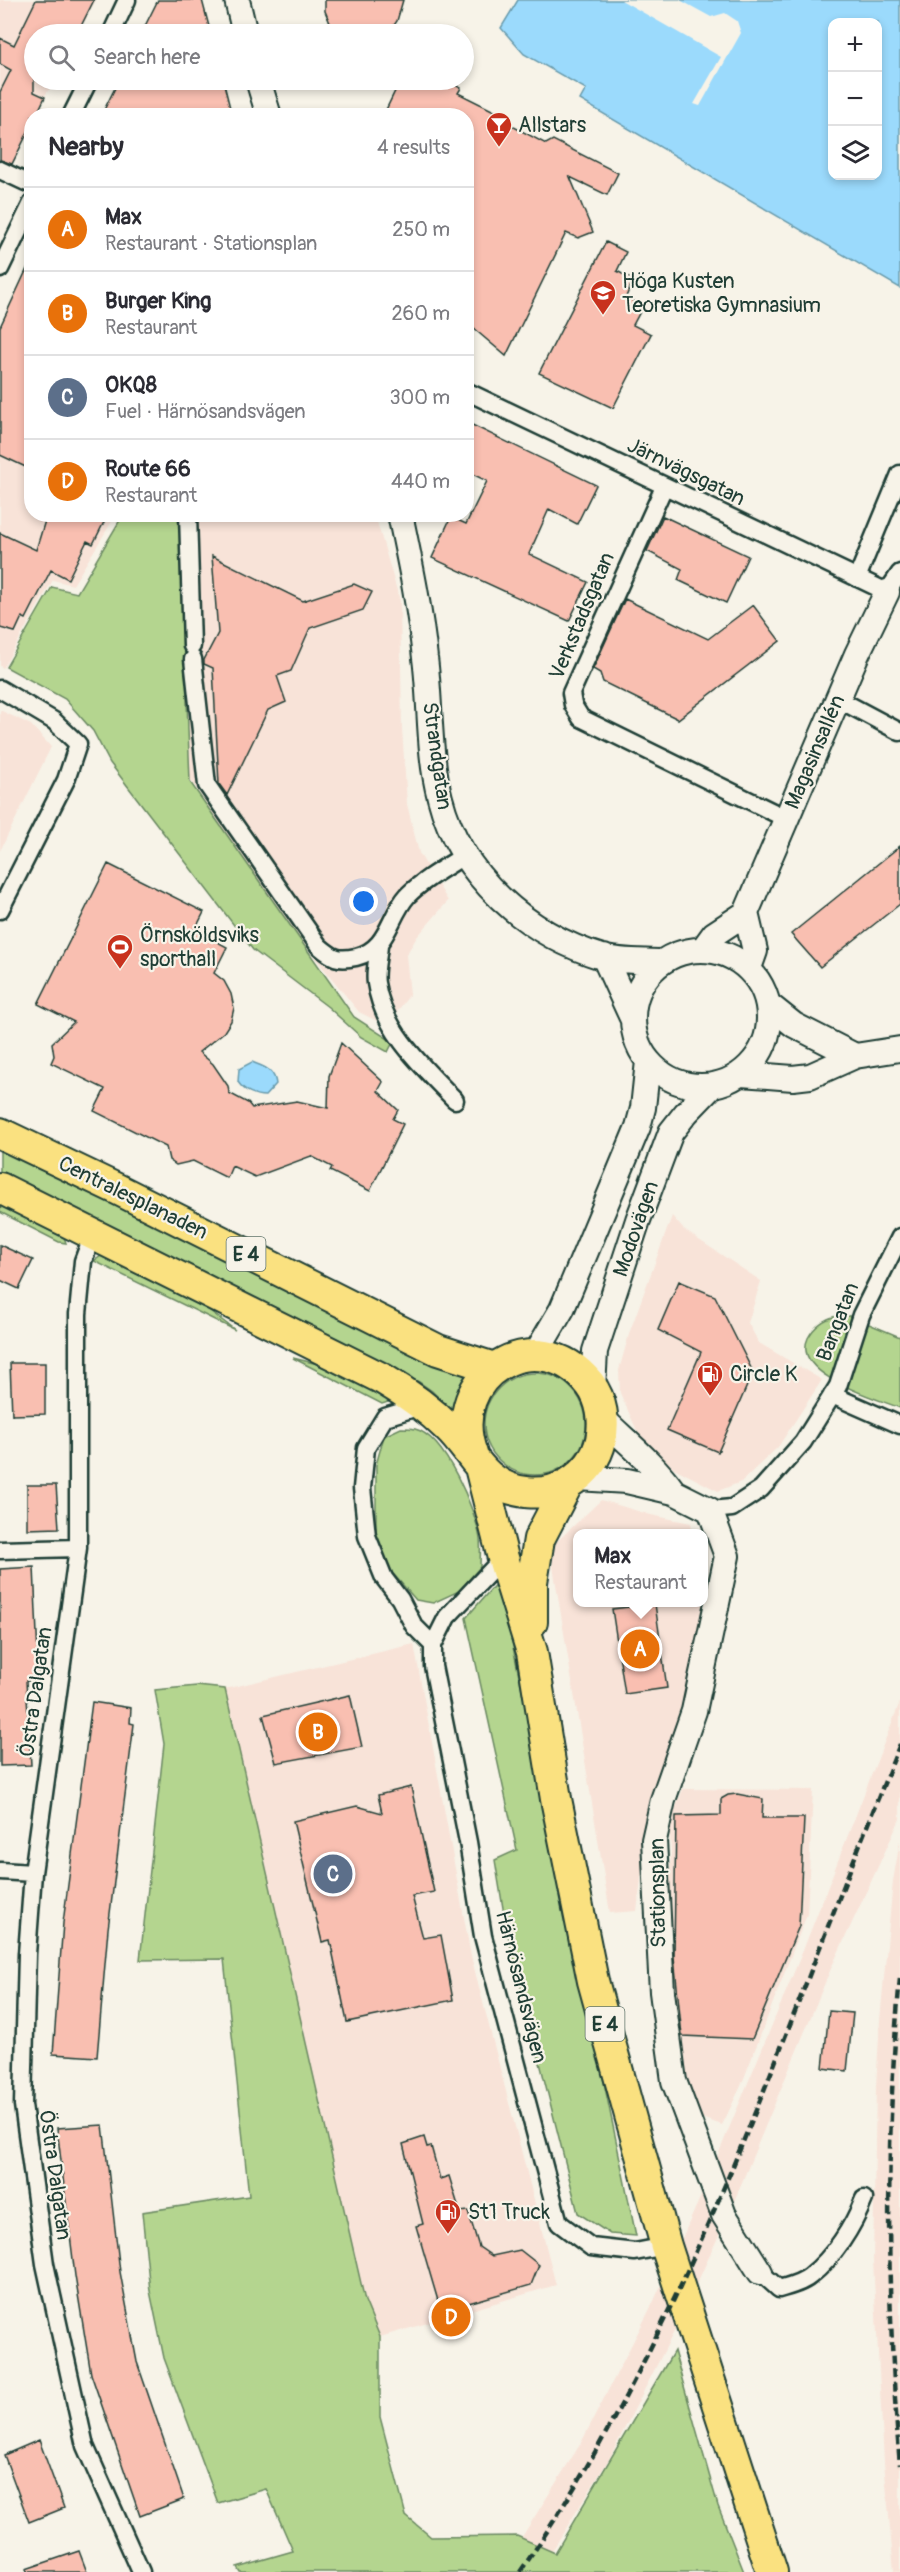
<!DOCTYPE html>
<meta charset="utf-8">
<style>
body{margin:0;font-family:Pangolin,sans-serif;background:#f7f7f7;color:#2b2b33}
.controls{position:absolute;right:18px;top:18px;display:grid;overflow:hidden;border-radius:12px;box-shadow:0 3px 9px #0003}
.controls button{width:54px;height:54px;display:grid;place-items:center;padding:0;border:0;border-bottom:2px solid #e1e1e2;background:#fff;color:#2b2b33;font:30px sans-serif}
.you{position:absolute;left:364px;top:902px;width:21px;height:21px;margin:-15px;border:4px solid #fff;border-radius:50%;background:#1a73e8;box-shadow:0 0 0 9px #1a73e833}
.badge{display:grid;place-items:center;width:39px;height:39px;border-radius:50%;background:#1a73e8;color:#fff;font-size:20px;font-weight:700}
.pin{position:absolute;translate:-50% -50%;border:3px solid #fff;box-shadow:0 2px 6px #0006}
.popup{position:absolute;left:573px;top:1529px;width:135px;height:78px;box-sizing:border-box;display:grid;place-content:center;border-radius:12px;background:#fff;filter:drop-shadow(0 2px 4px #0005);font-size:20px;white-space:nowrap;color:#7c7c81}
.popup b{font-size:22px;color:#2b2b33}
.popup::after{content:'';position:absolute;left:50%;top:100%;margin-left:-12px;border:12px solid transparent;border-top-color:#fff}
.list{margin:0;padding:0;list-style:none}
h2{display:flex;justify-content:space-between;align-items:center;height:78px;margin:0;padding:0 24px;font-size:26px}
h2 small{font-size:20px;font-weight:400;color:#7c7c81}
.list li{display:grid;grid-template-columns:39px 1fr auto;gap:18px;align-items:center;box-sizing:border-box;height:84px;padding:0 24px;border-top:2px solid #e1e1e2}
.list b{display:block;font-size:22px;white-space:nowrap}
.list p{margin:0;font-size:20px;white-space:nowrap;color:#7c7c81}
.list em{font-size:20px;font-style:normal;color:#7c7c81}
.icon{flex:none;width:33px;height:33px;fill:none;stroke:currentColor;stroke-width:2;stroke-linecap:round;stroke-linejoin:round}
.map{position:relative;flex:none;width:900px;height:2572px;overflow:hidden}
.search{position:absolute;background:#fff;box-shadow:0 3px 9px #0003;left:24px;top:24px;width:450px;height:66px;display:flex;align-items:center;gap:15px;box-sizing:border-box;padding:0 21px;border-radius:33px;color:#7c7c81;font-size:22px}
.panel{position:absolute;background:#fff;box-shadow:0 3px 9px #0003;left:24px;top:108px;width:450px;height:414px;border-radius:24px}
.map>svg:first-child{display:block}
.built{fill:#f8e3d8}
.green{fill:#b4d58f;stroke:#6a8962;stroke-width:1.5}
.water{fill:#9bdafc;stroke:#699bac;stroke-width:1.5;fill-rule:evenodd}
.pier{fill:#f7f3e8}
.building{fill:#f9bfb1;stroke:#1f3d34;stroke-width:1.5}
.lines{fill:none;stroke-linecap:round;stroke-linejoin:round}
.street-casing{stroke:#1f3d34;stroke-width:21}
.secondary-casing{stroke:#1f3d34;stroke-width:28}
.highway-casing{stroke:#1f3d34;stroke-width:34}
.street{stroke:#f7f3e8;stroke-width:16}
.secondary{stroke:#f7f3e8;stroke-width:24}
.highway{stroke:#fae180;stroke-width:30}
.rail{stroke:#1f3d34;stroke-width:4.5;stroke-dasharray:9 4.5;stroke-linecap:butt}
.labels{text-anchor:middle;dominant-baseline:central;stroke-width:4.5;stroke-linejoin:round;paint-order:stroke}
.shield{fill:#f7f3e8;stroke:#60746a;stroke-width:1.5}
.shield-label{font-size:20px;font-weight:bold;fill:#1f3d34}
.poi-label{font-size:21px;fill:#1f3d34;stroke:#f7f3e8;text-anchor:start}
.street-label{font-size:21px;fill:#1f3d34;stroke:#f7f3e8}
</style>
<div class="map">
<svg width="900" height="2572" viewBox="0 0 900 2572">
<rect width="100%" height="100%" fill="#f7f3e8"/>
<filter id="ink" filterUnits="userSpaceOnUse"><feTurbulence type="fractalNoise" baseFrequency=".0167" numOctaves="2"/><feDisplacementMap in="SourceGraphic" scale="12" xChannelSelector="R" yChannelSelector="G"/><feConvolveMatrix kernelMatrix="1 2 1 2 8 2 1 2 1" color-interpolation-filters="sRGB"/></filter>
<g filter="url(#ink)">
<path class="built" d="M 0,0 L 96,0 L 78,34 L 34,34 L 34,80 L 55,80 L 32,116 L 0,151 Z
M 0,374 L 31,387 L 32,514 L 116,515 L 73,585 L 53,580 L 3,668 L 0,666 Z
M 177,515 L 375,515 L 400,601 L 402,728 L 407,804 L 419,853 L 448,901 L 417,937 L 406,955 L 410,994 L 387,1026 L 359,1012 L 277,911 L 190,779 L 174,590 Z
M 0,710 L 31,725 L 51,747 L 0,851 Z
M 672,1216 L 684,1230 L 761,1281 L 748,1323 L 759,1343 L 822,1380 L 778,1447 L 741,1482 L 718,1491 L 674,1468 L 639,1435 L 620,1393 L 619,1370 L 630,1331 Z
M 601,1500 L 651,1515 L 691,1523 L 693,1533 L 577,1534 L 577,1602 L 703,1602 L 703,1577 L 709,1606 L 647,1831 L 637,1911 L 610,1913 L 550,1548 Z
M 414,1644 L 471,1956 L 556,2285 L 380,2337 L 365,2301 L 225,1689 Z
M 900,1702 L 900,1819 L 832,1966 L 730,2211 L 682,2316 L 609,2459 L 539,2572 L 500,2572 L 581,2443 L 653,2303 L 700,2198 L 802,1953 Z
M 683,1789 L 813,1790 L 807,1914 L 741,2086 L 722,2125 L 693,2115 L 673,2058 L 667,1944 L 671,1850 L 669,1825 Z
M 900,1841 L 900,2572 L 894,2572 L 884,2462 L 873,2261 L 876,2087 L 880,2020 L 893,1881 Z"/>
<path class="green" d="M 123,515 L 180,515 L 190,782 L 354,1017 L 393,1042 L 388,1052 L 361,1037 L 328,1007 L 253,950 L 110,763 L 93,731 L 65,699 L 6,667 L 52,587 L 77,593 Z
M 0,1148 L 473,1370 L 460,1388 L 453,1412 L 432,1391 L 419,1382 L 0,1176 Z
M 0,1204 L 63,1234 L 66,1243 L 59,1242 L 0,1212 Z
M 104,1254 L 194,1299 L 235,1330 L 94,1261 Z
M 837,1316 L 850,1316 L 900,1337 L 900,1408 C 876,1398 791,1375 808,1338 C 815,1325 824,1319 837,1316 Z
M 293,1358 L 338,1369 L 391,1401 L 382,1404 Z
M484 1424a51 51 0 1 1 102 0a51 51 0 1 1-102 0Z
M 401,1428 C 406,1428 411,1428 415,1429 C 445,1436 476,1511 480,1539 C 481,1548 480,1558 480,1567 L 459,1591 L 433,1603 L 416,1600 L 388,1568 L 376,1534 L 376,1465 L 384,1436 Z
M 499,1580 L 636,2236 L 610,2234 L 578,2213 L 507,1932 L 495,1860 L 517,1850 L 466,1618 Z
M 197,1686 L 225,1689 L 365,2301 L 380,2337 L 380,2417 L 406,2516 L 431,2537 L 517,2536 L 555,2553 L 674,2351 L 718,2506 L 744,2572 L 240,2572 L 237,2567 L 293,2551 L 266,2489 L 218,2503 L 164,2358 L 150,2291 L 142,2212 L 249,2196 L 224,1959 L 140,1960 L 164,1744 L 155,1690 Z"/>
<path class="water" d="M 518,0 L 900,0 L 900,288 L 580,100 L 586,89 L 524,54 L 501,28 ZM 832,22 L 878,22 L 878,176 L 832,176 Z
M 252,1062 C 264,1067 274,1069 276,1084 L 265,1096 C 255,1096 244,1091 238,1082 L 239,1069 Z"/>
<path class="pier" d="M 621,0 L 680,0 L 711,17 L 725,13 L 737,21 L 741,33 L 700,106 L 694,104 L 721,57 Z"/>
<path class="building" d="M 36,0 L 94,0 L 77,34 L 34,34 L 34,92 L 45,97 L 36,116 L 32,116 L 32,124 L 12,164 L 0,160 L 0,92 L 11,70 L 0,64 L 0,38 L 14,45 Z
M 158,0 L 202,0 L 211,34 L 141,34 Z
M 325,0 L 403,0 L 397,21 L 388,34 L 341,34 L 330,23 L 325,11 Z
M 119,80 L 223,80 L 232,116 L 101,116 Z
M 388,80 L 444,80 L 461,88 L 458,93 L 504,116 L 498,116 L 497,118 L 546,144 L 553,140 L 618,173 L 607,195 L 570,177 L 593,232 L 578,238 L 566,233 L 506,356 L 466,322 L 466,116 L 383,116 L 396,89 Z
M 606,242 L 626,252 L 617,271 L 633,280 L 626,297 L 643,306 L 633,325 L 651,334 L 613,408 L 539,373 Z
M 32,258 L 32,470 L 0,455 L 0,327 Z
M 466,422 L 596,485 L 577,524 L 549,509 L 529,554 L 588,582 L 569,621 L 432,558 L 451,517 L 466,524 L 487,481 L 466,471 Z
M 47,514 L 108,514 L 93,544 L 87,541 L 68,579 L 51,570 L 26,619 L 22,617 L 15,632 L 0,628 L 0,533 L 36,550 Z
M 663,516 L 748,556 L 726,603 L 678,580 L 682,569 L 647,551 Z
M 212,556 L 303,601 L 354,584 L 372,592 L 363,610 L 310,628 L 291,671 L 277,676 L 286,702 L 268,710 L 227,795 L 219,784 L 213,668 L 204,664 L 204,660 L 218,633 Z
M 625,599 L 708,639 L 753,605 L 780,641 L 678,719 L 603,682 L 600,673 L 593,669 Z
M 900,846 L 900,904 L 820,967 L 791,934 Z
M 108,864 L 204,912 L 195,930 L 227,947 L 214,973 L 224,981 L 231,994 L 234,1008 L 231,1021 L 224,1032 L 199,1052 L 213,1064 L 228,1086 L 229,1093 L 248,1103 L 252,1108 L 297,1101 L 328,1108 L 329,1076 L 341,1043 L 383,1082 L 378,1091 L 398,1110 L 393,1119 L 403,1124 L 370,1191 L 330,1171 L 332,1167 L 311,1156 L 255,1177 L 232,1166 L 227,1178 L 193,1161 L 176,1165 L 169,1160 L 166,1147 L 94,1111 L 105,1089 L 51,1063 L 54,1056 L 52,1043 L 74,1022 L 38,1004 Z
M 0,1245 L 33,1260 L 19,1289 L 0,1280 Z
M 679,1281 L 715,1296 L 753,1372 L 718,1452 L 667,1430 L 701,1352 L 658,1330 Z
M 10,1363 L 45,1363 L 45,1414 L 12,1415 Z
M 27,1485 L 56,1485 L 59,1528 L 27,1529 Z
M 34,1567 L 39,1680 L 26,1681 L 31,1765 L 0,1766 L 0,1569 Z
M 655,1604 L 667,1688 L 625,1694 L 612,1609 Z
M 350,1695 L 362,1747 L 276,1763 L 263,1715 Z
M 92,1702 L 131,1708 L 130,1723 L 134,1724 L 108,1929 L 97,2057 L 53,2054 L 63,1923 Z
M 411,1787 L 434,1892 L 412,1896 L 423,1938 L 441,1935 L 453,2000 L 347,2022 L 330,1940 L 322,1942 L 293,1821 L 357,1806 L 382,1813 L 378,1795 Z
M 737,1794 L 763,1799 L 762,1818 L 804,1818 L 799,1926 L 752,2039 L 682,2036 L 674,1957 L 676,1816 L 721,1815 L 721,1799 L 728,1795 Z
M 829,2011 L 853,2013 L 847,2071 L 823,2068 Z
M 103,2125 L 120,2272 L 137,2362 L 184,2499 L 140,2516 L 91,2374 L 75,2276 L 57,2128 Z
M 424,2137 L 427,2147 L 431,2146 L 440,2179 L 449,2176 L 460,2212 L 468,2211 L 479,2247 L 492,2256 L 520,2250 L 539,2265 L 531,2285 L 441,2311 L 416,2226 L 423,2224 L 403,2144 Z
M 39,2440 L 64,2508 L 29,2522 L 4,2455 Z
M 79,2551 L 87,2572 L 27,2572 L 26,2569 Z"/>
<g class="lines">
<g class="street-casing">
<path id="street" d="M 111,34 L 127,0
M 71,116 L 89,80
M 0,170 L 32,185
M 0,269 L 32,203
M 466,391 L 887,592 L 900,573
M 664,487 L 571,693 L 573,705 L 581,718 L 787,819
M 188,514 L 192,646
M 857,578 L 900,474
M 193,659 L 207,785 L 319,946 C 333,958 338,961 356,957 C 389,949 388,917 408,895 C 424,879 446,867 465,855
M 0,689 L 54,721 L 78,744 L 66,780 L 0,910
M 838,699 L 900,732
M 379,946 C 378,958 374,972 376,983 C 383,1031 423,1067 455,1100
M 93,1234 L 83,1261 L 78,1314 L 78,1548 L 33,1873 L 27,1954 L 23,2105 L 45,2264 L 85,2446 L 141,2572
M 832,1395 L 900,1425
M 424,1405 L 385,1417 L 366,1448 L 362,1488 L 367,1536 L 384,1578 L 400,1599 L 414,1626 L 433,1645
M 710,1510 L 732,1508 L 761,1489 L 803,1442 L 838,1386 L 861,1315 L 900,1237
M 0,1550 L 78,1548
M 503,1558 L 447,1617 L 433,1645 L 433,1666 L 468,1842 L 483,1936 L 559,2223 L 591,2247 L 635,2252 L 666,2246
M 0,1871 L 33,1873
M 760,2272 L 779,2289 C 789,2286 802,2283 810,2276 C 834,2257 853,2227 864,2199"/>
</g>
<g class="secondary-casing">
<path id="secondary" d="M 237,0 L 245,34
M 258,80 L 269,116
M 400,514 C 410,562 420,609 425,658 C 431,704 428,753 440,798 C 460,876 527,934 602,957 C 620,962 643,961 661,962
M 746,913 L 857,654 L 887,592
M 746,913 L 755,951 L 749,968
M 703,949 L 714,934 L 746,913
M633 1018a68 68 0 1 1 136 0a68 68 0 1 1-136 0Z
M 604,957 L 633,1020
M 769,1005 L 794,1025 L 855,1056
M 741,1074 L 793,1078 L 810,1076 L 855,1056 L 900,1049
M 535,1355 L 562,1309 L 638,1127 L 643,1108 L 648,1061
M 593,1389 L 595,1351 L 638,1220 L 671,1132 L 686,1113 L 713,1085
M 603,1419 C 628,1443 654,1464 674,1492
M 577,1478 L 627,1481 L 674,1492 L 710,1510 L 727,1556 L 694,1711 L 663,1800 L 654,1840 L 662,1992 L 674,2081 L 724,2215 L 760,2272"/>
</g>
<g class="highway-casing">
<path id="highway" d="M 0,1133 L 115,1188 L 438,1350 L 494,1368
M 0,1188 L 383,1379 C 407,1393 428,1408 448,1428 C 463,1442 475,1464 489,1476 C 511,1495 544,1498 569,1483 C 585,1473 597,1458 601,1440 C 605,1421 602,1400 590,1384 C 537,1318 443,1375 472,1454
M 480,1467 L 503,1558 L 532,1652 L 556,1799 L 593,1981 L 666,2246 L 772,2572
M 532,1622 L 532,1582 L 539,1539 L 567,1485"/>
</g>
<use href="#street" class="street"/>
<use href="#secondary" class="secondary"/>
<use href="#highway" class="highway"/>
<path class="rail" d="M 900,1978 C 885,2139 886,2303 900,2465
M 520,2572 C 692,2323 786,2022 900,1744"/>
</g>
</g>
<defs>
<g id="bar-pin" transform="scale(1.35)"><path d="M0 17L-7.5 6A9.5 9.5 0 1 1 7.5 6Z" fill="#c8321e" stroke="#f7f3e8"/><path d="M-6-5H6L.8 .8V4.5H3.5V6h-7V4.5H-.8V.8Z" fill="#fff"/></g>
<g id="school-pin" transform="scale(1.35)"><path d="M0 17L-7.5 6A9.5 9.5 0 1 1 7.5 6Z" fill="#c8321e" stroke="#f7f3e8"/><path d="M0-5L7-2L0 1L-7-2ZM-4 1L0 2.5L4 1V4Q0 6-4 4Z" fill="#fff"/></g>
<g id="stadium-pin" transform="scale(1.35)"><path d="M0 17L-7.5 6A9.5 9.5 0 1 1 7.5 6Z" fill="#c8321e" stroke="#f7f3e8"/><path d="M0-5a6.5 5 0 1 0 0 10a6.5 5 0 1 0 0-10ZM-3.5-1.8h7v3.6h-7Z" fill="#fff"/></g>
<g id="fuel-pin" transform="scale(1.35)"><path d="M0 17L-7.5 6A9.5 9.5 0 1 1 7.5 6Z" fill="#c8321e" stroke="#f7f3e8"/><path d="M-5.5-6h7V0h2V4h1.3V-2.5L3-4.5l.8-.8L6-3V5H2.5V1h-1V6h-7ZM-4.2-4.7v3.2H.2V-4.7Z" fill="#fff"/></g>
</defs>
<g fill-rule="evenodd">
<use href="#bar-pin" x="499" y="125"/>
<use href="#school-pin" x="603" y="293"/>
<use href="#stadium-pin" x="120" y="947"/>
<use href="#fuel-pin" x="710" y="1374"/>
<use href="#fuel-pin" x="448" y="2212"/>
</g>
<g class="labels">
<g class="shield">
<rect x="226.5" y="1237" width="39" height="34" rx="4.5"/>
<rect x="585.5" y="2007" width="39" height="34" rx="4.5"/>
</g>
<g class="shield-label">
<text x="246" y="1254">E 4</text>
<text x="605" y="2024">E 4</text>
</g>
<g class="poi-label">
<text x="518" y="125">Allstars</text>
<text x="622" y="281">Höga Kusten<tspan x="622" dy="24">Teoretiska Gymnasium</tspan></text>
<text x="140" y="935">Örnsköldsviks<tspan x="140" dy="24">sporthall</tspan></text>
<text x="730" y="1374">Circle K</text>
<text x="468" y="2212">St1 Truck</text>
</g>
<g class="street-label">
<text transform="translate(686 472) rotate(26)">Järnvägsgatan</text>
<text transform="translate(582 616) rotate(-67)">Verkstadsgatan</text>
<text transform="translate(815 752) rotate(-67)">Magasinsallén</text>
<text transform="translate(437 756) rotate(82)">Strandgatan</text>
<text transform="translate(133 1198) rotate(26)">Centralesplanaden</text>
<text transform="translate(636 1229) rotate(-71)">Modovägen</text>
<text transform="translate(838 1322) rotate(-69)">Bangatan</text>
<text transform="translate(36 1692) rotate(-82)">Östra Dalgatan</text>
<text transform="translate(658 1893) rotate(-91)">Stationsplan</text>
<text transform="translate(521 1987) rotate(76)">Härnösandsvägen</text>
<text transform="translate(55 2175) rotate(82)">Östra Dalgatan</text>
</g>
</g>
</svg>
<div class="controls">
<button>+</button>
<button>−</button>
<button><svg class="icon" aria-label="layers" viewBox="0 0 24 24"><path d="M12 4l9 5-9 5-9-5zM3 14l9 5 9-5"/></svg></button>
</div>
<div class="you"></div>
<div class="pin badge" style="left:640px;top:1649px;background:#e8710a">A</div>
<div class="popup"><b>Max</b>Restaurant</div>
<div class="pin badge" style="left:318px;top:1732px;background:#e8710a">B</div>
<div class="pin badge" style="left:333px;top:1874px;background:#5c6f8a">C</div>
<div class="pin badge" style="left:451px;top:2317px;background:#e8710a">D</div>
<div class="search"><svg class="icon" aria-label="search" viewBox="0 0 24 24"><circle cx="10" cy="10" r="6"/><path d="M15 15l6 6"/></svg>Search here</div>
<section class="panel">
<h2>Nearby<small>4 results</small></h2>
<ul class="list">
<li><span class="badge" style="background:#e8710a">A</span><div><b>Max</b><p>Restaurant · Stationsplan</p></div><em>250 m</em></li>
<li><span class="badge" style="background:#e8710a">B</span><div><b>Burger King</b><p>Restaurant</p></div><em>260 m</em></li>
<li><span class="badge" style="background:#5c6f8a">C</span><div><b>OKQ8</b><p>Fuel · Härnösandsvägen</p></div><em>300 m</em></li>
<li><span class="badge" style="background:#e8710a">D</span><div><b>Route 66</b><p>Restaurant</p></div><em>440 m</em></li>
</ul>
</section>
</div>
